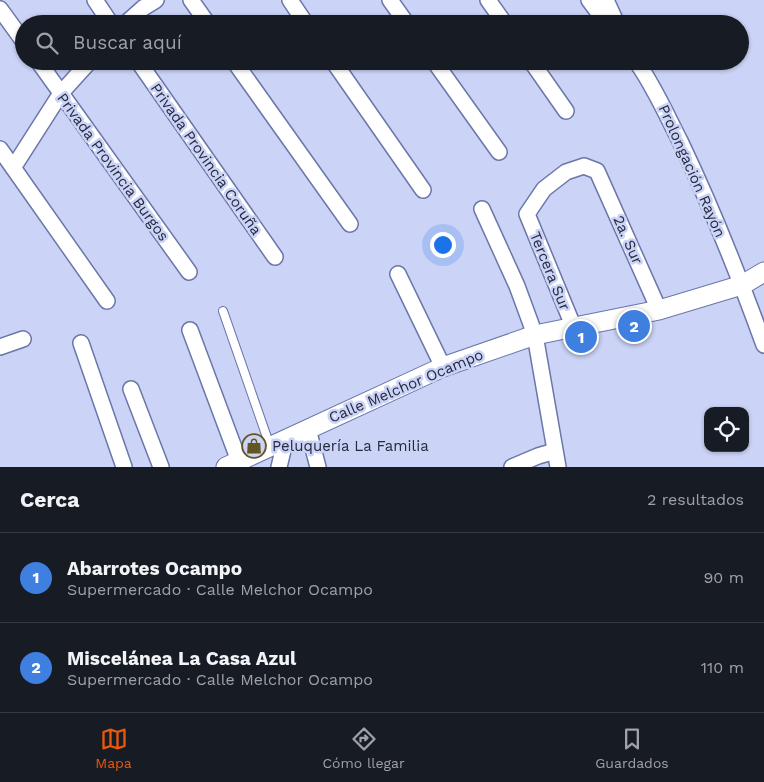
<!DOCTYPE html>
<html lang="es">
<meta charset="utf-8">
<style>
body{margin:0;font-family:"Work Sans",sans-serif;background:#20242c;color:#f1f3f6}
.controls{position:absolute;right:15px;bottom:15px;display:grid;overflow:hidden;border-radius:10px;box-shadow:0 1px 4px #0004}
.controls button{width:45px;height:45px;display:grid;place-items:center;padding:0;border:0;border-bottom:1px solid #363941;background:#171b24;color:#f1f3f6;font:25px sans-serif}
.you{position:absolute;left:442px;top:244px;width:18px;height:18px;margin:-12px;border:4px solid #fff;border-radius:50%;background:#1a73e8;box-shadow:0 0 0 8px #1a73e833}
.badge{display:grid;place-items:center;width:32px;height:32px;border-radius:50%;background:#ea580c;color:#fff;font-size:16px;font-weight:700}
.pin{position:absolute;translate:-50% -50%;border:2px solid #fff;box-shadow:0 1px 5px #0006}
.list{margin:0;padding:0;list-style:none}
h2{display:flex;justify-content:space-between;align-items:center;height:65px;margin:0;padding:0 20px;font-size:21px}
h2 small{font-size:16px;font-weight:400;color:#9ea1a6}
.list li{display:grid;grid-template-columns:32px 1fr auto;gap:15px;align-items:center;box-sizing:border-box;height:90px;padding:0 20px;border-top:1px solid #363941}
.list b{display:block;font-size:19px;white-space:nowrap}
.list p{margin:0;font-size:16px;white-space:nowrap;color:#9ea1a6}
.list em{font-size:16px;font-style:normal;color:#9ea1a6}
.icon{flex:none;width:28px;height:28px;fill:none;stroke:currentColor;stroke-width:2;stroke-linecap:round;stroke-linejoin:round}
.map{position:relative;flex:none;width:764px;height:467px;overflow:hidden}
.search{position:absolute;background:#171b24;box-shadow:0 1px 4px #0004;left:15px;right:15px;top:15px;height:55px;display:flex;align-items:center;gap:12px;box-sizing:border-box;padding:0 18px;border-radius:28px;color:#9ea1a6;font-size:19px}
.sheet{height:245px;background:#171b24}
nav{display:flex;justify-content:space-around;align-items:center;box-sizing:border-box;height:70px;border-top:1px solid #363941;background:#171b24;font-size:14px;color:#9ea1a6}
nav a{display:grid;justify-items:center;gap:2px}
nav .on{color:#ea580c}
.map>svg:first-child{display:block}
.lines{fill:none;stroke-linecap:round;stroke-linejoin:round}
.service-casing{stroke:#6b76aa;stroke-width:10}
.minor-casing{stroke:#6b76aa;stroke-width:18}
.tertiary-casing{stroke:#6b76aa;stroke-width:21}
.service{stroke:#fff;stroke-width:8}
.minor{stroke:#fff;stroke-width:15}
.tertiary{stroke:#fff;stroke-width:19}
.labels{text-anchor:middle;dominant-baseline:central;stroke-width:5;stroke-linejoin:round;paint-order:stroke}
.street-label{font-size:15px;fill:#25293f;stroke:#cbd3f6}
.poi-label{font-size:15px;fill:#25293f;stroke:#cbd3f6;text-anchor:start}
</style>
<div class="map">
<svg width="764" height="467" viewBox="0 0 764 467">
<rect width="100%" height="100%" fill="#cbd3f6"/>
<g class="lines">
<g class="service-casing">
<path id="service" d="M 223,311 L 270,446"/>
</g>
<g class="minor-casing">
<path id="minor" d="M 95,0 L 111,24
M 191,0 L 208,24
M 290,0 L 306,24
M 390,0 L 407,24
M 488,0 L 505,24
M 589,0 L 607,24
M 606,0 L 617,24
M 0,9 L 24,42
M 125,24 L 143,8 L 156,0
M 38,61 L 189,272
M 138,61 L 275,257
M 234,61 L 350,224
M 333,61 L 423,190
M 434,61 L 499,152
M 531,61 L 566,111
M 636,61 C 654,86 666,114 680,141 C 712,208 739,276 764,345
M 0,149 L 107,301
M 13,168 L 61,93 L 90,61
M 482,209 L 517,286 L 535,335 L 558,467
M 398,274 L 443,367
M 574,328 L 527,214 L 544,189 L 566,172 L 584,166 L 597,171 L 659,310
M 190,330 L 239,461
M 81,343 L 124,467
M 0,347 L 23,339
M 131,389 L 161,467
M 308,429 L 318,467
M 279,467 L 286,438
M 512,467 L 538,456 L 555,451"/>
</g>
<g class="tertiary-casing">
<path id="tertiary" d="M 226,467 L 443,367 L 535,335 L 659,310 L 742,285 L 764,272"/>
</g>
<use href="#service" class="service"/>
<use href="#minor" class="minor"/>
<use href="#tertiary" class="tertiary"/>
</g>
<defs>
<g id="shop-ring" transform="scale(1.25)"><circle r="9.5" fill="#cbd3f6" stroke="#645623" stroke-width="1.5"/><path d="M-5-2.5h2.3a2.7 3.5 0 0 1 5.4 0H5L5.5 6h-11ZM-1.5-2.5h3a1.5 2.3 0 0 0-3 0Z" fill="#645623"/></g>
</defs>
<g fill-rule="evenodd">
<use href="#shop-ring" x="254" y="446"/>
</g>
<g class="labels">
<g class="street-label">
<text transform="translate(206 159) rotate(55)">Privada Provincia Coruña</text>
<text transform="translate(113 167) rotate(54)">Privada Provincia Burgos</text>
<text transform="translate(692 171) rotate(66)">Prolongación Rayón</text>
<text transform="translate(628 240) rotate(66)">2a. Sur</text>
<text transform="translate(550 271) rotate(68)">Tercera Sur</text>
<text transform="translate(406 386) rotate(-23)">Calle Melchor Ocampo</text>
</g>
<g class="poi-label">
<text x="272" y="446">Peluquería La Familia</text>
</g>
</g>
</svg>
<div class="controls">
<button><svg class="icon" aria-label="locate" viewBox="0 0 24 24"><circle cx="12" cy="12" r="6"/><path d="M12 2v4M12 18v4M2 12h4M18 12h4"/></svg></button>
</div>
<div class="you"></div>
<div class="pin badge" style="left:581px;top:337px;background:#3f7fe0">1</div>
<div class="pin badge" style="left:634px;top:326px;background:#3f7fe0">2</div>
<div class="search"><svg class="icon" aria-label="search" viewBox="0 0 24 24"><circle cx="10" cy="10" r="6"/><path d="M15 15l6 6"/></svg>Buscar aquí</div>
</div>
<section class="sheet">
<h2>Cerca<small>2 resultados</small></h2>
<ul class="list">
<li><span class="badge" style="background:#3f7fe0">1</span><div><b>Abarrotes Ocampo</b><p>Supermercado · Calle Melchor Ocampo</p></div><em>90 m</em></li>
<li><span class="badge" style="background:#3f7fe0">2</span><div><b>Miscelánea La Casa Azul</b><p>Supermercado · Calle Melchor Ocampo</p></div><em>110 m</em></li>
</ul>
</section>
<nav>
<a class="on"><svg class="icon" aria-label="map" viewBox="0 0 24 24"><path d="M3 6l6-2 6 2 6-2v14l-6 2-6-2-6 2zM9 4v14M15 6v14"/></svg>Mapa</a>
<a><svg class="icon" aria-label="directions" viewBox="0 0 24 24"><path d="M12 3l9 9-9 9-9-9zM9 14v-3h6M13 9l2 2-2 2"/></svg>Cómo llegar</a>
<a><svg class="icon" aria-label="saved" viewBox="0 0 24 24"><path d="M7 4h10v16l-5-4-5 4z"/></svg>Guardados</a>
</nav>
